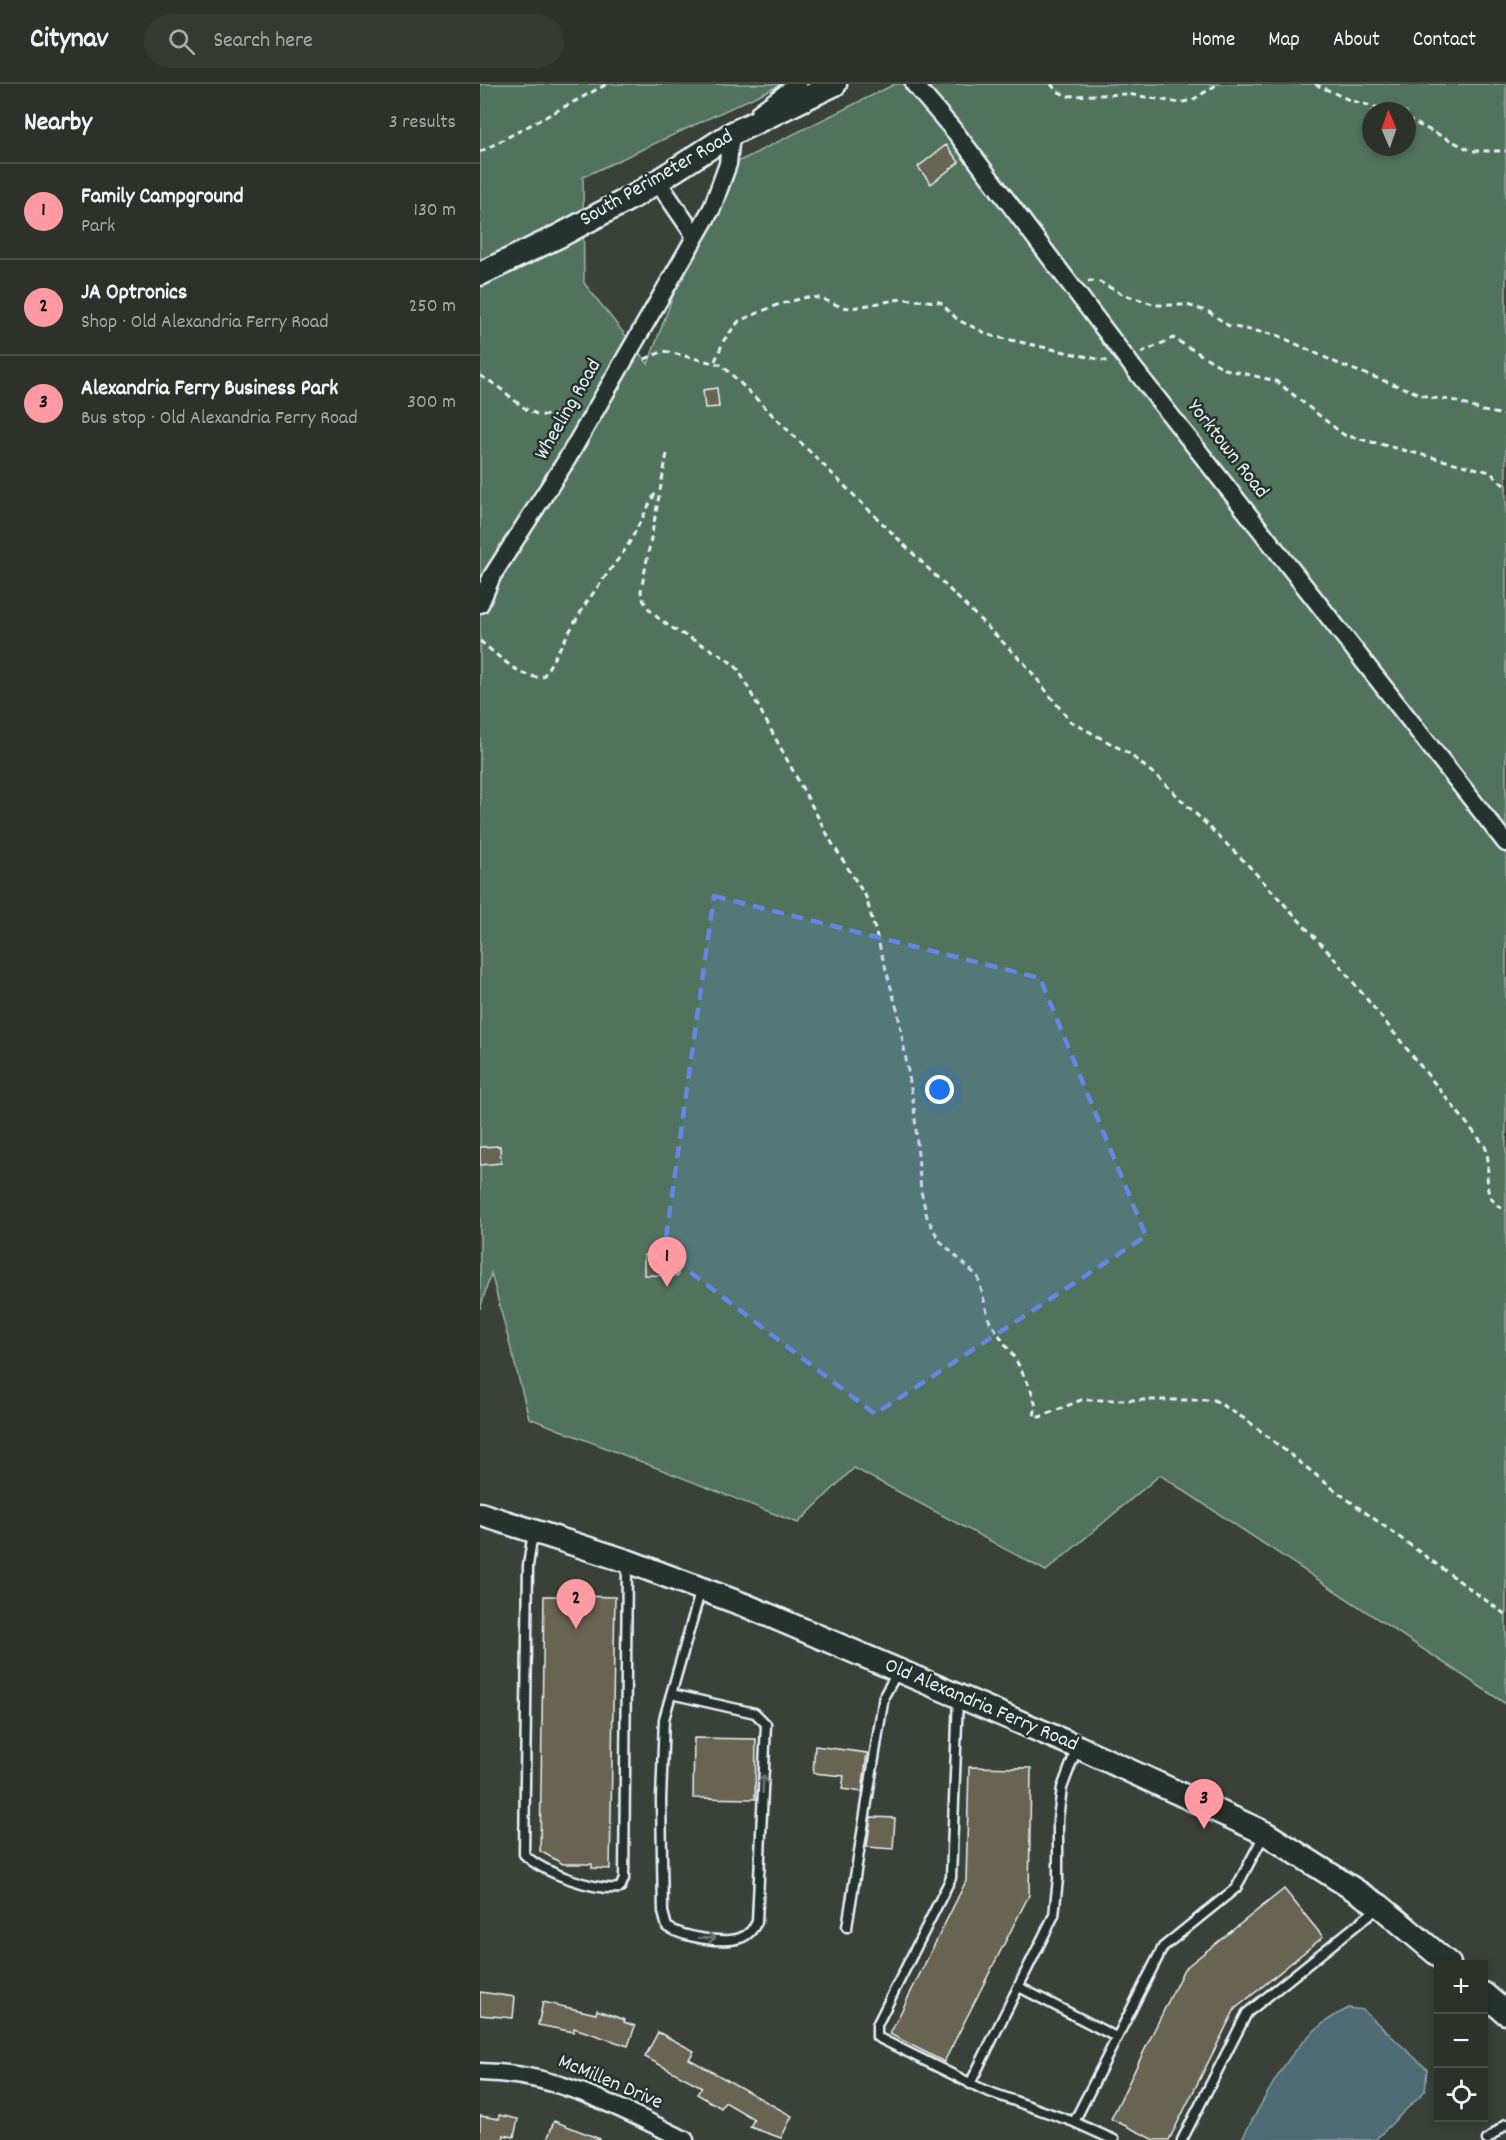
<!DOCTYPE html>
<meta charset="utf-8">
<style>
body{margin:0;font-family:Dekko,sans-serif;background:#343932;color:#f1f3f6}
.controls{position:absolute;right:18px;bottom:18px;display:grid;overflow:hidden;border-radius:0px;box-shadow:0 3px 9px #0003}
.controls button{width:54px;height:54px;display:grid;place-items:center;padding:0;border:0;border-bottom:2px solid #484c47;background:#2c312a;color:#f1f3f6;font:30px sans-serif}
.compass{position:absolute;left:882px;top:18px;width:54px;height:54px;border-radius:50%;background:#2c312a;box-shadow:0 3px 9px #0003;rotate:358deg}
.you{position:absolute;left:460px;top:1006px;width:21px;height:21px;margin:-15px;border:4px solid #fff;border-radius:50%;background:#1a73e8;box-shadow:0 0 0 9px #1a73e833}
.badge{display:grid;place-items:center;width:39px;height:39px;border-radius:50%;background:#ff9aa2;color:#111;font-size:20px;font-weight:700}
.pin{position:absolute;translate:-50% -50px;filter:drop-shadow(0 2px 3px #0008)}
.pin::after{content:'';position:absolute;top:32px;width:21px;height:18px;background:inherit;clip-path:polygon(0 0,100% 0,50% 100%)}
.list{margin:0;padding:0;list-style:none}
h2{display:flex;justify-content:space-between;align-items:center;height:78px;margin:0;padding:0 24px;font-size:26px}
h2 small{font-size:20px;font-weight:400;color:#a6a9a8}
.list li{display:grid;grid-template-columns:39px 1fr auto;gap:18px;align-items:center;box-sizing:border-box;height:96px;padding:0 24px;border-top:2px solid #484c47}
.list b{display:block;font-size:22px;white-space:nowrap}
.list p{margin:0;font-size:20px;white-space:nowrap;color:#a6a9a8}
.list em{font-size:20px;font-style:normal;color:#a6a9a8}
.icon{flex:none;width:33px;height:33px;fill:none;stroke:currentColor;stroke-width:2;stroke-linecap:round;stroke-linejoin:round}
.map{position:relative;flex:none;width:1026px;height:2056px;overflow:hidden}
header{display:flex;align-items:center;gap:36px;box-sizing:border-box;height:84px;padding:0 30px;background:#2c312a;border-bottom:2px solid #484c47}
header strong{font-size:28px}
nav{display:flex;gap:33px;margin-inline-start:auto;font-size:21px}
.search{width:420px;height:54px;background:#343932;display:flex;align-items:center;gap:15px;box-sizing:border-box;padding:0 21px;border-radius:33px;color:#a6a9a8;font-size:22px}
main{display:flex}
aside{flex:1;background:#2c312a}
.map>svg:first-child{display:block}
.green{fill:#51735d;stroke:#9cb2aa;stroke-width:1.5;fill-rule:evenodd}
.water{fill:#4e6b74;stroke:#8ca1a9;stroke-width:1.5}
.building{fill:#696351;stroke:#e8f1f8;stroke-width:1.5}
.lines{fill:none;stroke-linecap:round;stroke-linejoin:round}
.lane-casing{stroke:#e8f1f8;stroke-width:13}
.street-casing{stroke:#e8f1f8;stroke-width:21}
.secondary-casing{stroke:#e8f1f8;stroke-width:27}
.path{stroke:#e8f1f8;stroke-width:3;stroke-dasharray:6 4.5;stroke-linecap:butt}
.lane{stroke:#26332d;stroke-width:8}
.street{stroke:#26332d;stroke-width:16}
.secondary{stroke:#26332d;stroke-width:22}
.oneway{stroke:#6a7674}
.marked{fill:#6487e3;fill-opacity:0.2;stroke:#6487e3;stroke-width:4.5;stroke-dasharray:12 8;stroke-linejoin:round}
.labels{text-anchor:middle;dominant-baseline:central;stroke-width:5;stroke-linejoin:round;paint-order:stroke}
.street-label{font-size:21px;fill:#e8f1f8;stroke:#26332d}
</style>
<header>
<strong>Citynav</strong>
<div class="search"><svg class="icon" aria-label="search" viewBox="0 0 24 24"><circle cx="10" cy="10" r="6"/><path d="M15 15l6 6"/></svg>Search here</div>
<nav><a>Home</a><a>Map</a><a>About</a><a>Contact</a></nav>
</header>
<main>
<aside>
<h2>Nearby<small>3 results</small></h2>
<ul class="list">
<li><span class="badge">1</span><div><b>Family Campground</b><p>Park</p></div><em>130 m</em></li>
<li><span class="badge">2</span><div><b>JA Optronics</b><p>Shop · Old Alexandria Ferry Road</p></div><em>250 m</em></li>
<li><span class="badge">3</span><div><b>Alexandria Ferry Business Park</b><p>Bus stop · Old Alexandria Ferry Road</p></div><em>300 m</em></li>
</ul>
</aside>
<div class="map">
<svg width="1026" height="2056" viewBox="0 0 1026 2056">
<rect width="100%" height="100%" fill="#3a4138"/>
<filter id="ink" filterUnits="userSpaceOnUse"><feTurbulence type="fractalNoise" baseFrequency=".0167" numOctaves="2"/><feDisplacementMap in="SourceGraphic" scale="12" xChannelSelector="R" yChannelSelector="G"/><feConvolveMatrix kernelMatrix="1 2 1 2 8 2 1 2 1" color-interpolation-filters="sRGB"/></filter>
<g filter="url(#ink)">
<path class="green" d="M 0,0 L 302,0 L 103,93 L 104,199 L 168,280 L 239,87 L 415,0 L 1026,0 L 1026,1620 L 680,1391 L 566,1487 L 374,1384 L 318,1439 L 49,1334 L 11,1189 L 0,1225 ZM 891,27 L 927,27 L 927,63 L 891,63 Z"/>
<path class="water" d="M 869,1924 L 883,1926 L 947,1985 L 945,2007 L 895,2056 L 761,2056 C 791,2005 813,1949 869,1924 Z"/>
<path class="building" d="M 466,61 L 479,78 L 451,100 L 438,83 Z
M 237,304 L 239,323 L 225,324 L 223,306 Z
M 20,1062 L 21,1079 L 0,1081 L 0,1063 Z
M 164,1171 L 199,1172 L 198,1192 L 164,1191 Z
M 81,1508 L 98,1508 L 98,1512 L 135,1513 L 130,1785 L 112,1784 L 112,1780 L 83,1780 L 60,1767 L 64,1512 L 81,1512 Z
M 214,1654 L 276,1655 L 275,1715 L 213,1714 Z
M 335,1662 L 387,1669 L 382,1708 L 362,1705 L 364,1692 L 333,1689 Z
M 489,1683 L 551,1684 L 549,1811 L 464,1978 L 410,1950 L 486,1797 Z
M 391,1733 L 415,1734 L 413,1765 L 387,1763 Z
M 804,1805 L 843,1853 L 755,1925 L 689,2056 L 675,2056 L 631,2035 L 704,1885 Z
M 0,1908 L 35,1913 L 33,1934 L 0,1931 Z
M 63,1918 L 116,1930 L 117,1926 L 145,1936 L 144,1938 L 155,1942 L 148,1962 L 94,1944 L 94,1948 L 58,1941 Z
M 178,1948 L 214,1967 L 209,1975 L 312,2032 L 301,2054 L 270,2043 L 274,2035 L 245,2018 L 241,2024 L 217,2010 L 222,2003 L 165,1973 Z
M 19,2031 L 38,2035 L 34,2053 L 24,2051 L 23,2056 L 0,2056 L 0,2032 L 19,2035 Z
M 74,2037 L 120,2055 L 120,2056 L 67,2056 Z"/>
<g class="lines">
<g class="lane-casing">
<path id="lane" d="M 53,1448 L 48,1482 L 44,1770 C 61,1788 115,1807 140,1804 L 144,1795 L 147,1480
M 191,1610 L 275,1629 L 286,1640 L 277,1838 C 273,1845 269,1851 260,1854 C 242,1860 203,1853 187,1843 L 183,1828 L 181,1716 L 184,1635 L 221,1505
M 478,1613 L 471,1794 L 397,1941 L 397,1953 L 504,2006 L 594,2038 L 634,2056
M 367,1843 L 404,1612 L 418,1587
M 539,1903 L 636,1953
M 490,2000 L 574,1831 L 578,1795 L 578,1735 L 582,1704 L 597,1664
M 594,2038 L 683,1863 L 756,1804 L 784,1751
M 702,2056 L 767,1929 L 899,1823
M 1007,2056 L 1026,2040"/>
</g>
<g class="street-casing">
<path id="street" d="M 434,0 L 476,49 L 655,286 L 1026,759
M 280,28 L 318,0
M 178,98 L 215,152
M 0,520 L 12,492 L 86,377 L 232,124 L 248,80 L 251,50
M 0,1988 C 76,1989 139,2023 205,2056"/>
</g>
<g class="secondary-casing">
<path id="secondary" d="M 0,190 L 79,152 L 156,111 L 251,50 L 355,0
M 0,1430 L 147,1477 L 267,1522 L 598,1663 L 785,1749 L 900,1822 L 969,1880
M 1004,1910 L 1026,1929"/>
</g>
<path class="path" d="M 571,0 L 577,7 L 588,12 L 648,10 L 700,19 L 714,15 L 738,0
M 835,0 L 869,16 L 910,27
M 927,35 L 992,67 L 1026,67
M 0,68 L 127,0
M 608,197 L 618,197 L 642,210 L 676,221 L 707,221 L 729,228 L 749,242 L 797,251 L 861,281 L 951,314 L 972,316 L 1003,327 L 1026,331
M 661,269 L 693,254 L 745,285 L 796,297 L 864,351 L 1010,388 L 1026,403
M 165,275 L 184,267 L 242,281 L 545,580 L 590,637 L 648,669 L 679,694 L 767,780 L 853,873 L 1005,1062 C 1015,1089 994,1109 1026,1127
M 235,277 L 244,256 L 259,237 L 297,221 L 327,213 L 340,214 L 362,223 L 372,224 L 421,215 L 460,218 L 478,236 L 512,252 L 627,277
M 0,292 C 40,310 48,352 100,319
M 187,370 L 161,507 C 165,543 234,559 258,585 L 352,759 L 386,813 L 418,929 L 434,1022 L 441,1107 L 447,1133 L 459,1156 L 498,1193 L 509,1236 L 537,1278 L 551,1306 L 556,1322 L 554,1332 L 560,1333 L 601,1316 L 734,1316 L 768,1337 L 856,1407 L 1026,1531
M 0,557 C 17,570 41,596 63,593 L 106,519 L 147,463 L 177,406"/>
<use href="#lane" class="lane"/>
<use href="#street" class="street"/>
<use href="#secondary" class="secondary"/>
</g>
<defs><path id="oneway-shaft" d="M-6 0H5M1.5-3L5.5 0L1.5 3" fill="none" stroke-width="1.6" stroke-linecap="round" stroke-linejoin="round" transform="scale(1.5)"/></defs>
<g class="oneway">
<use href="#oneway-shaft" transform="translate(283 1700) rotate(-88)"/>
<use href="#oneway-shaft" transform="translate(227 1854) rotate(1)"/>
</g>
</g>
<path class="marked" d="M 234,812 L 560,894 L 666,1152 L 395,1330 L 184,1168 Z"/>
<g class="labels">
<g class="street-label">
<text transform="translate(177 95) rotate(-30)">South Perimeter Road</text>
<text transform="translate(89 326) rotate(-60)">Wheeling Road</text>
<text transform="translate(747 366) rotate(52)">Yorktown Road</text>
<text transform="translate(501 1622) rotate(23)">Old Alexandria Ferry Road</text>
<text transform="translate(130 1999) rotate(23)">McMillen Drive</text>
</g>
</g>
</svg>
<div class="controls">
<button>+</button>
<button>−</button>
<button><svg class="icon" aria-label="locate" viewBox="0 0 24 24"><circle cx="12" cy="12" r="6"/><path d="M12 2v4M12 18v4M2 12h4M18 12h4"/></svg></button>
</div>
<svg class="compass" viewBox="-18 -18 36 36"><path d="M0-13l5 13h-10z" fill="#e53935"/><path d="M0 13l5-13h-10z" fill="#a6a9a8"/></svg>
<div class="you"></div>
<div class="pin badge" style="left:187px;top:1203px">1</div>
<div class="pin badge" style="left:96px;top:1545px">2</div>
<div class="pin badge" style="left:724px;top:1745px">3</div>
</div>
</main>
